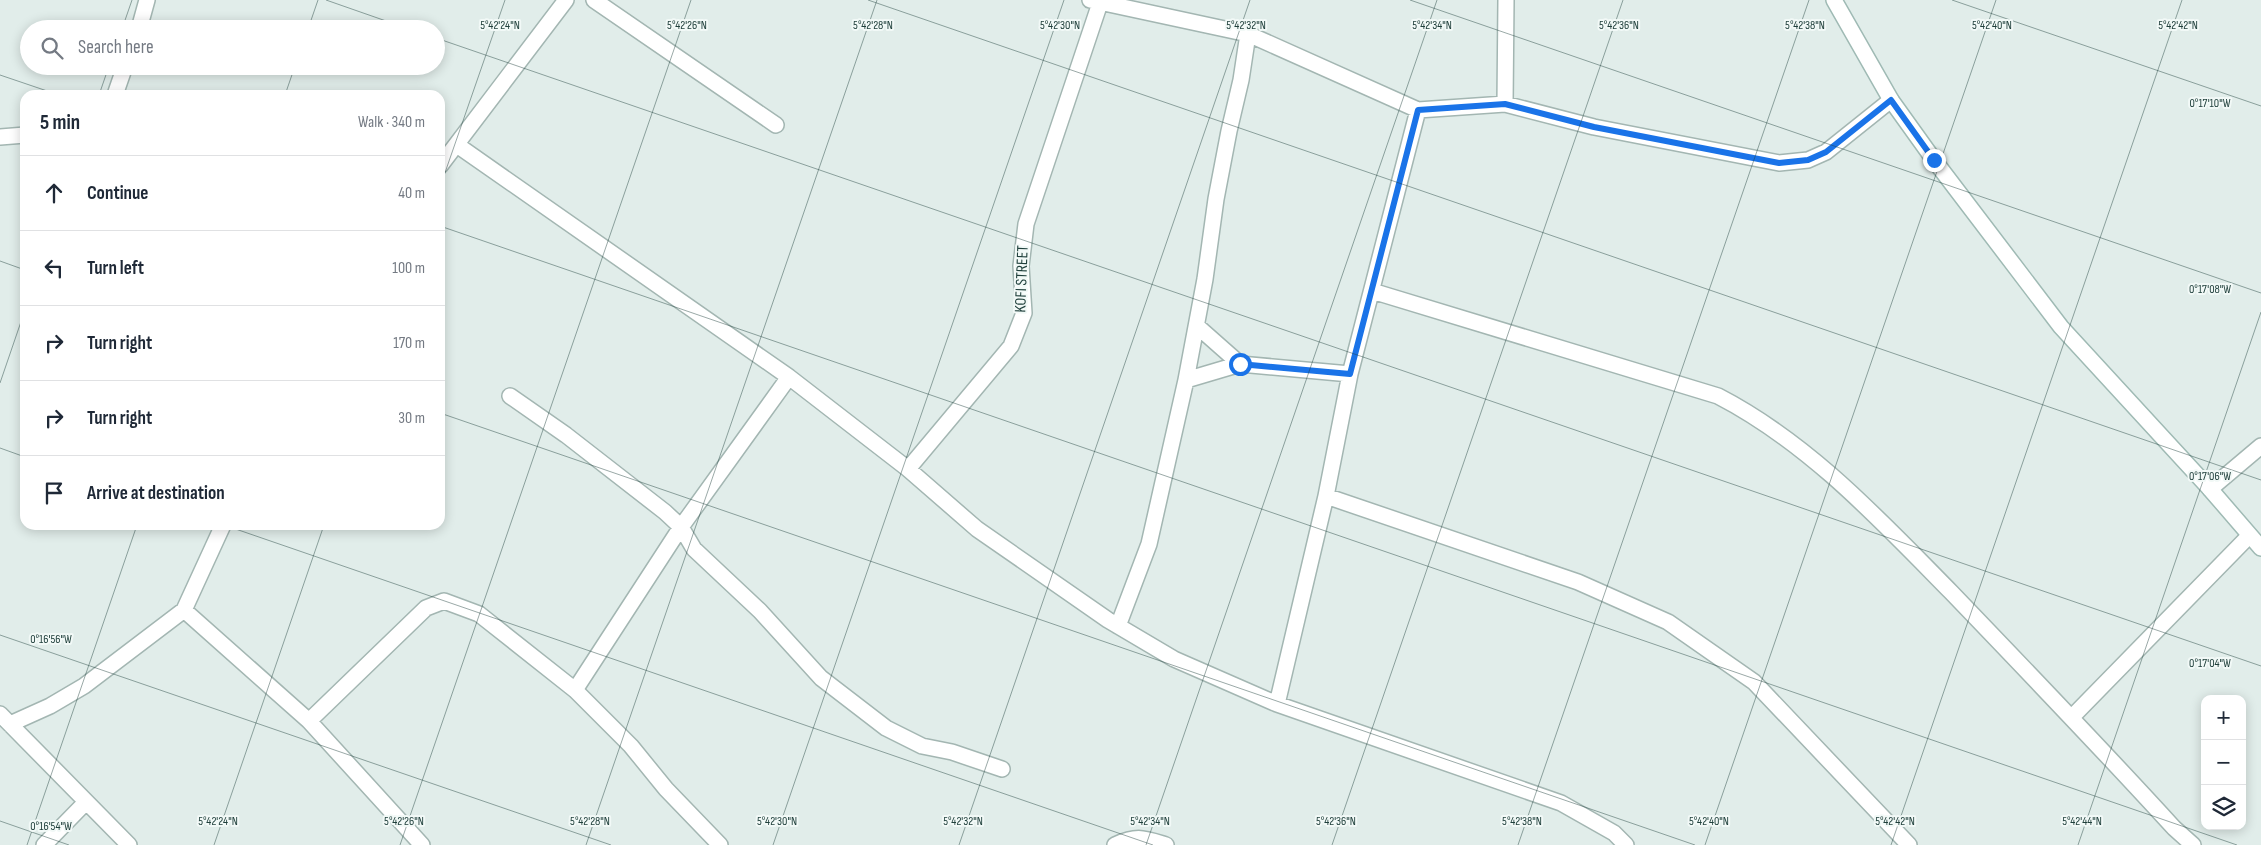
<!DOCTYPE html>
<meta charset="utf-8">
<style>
body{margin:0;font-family:"Sofia Sans Condensed",sans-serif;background:#f2f2f3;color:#1f2937}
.controls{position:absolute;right:15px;bottom:15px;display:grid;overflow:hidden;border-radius:10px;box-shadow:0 2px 12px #0003}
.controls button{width:45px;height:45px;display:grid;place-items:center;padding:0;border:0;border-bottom:1px solid #e0e1e3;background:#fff;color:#1f2937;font:25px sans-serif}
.stop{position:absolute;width:15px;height:15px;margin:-11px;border:4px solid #1a73e8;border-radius:50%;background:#fff}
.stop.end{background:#1a73e8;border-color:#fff;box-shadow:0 1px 5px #0008}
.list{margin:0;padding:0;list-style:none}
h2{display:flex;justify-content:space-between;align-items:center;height:65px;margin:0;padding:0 20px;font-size:21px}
h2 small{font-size:16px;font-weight:400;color:#747a83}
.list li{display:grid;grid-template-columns:32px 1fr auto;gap:15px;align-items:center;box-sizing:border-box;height:75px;padding:0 20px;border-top:1px solid #e0e1e3}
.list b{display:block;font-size:19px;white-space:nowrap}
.list em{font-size:16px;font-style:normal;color:#747a83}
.icon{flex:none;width:28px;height:28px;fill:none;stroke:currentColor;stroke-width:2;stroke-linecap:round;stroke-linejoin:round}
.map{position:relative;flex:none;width:2261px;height:845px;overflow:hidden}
.search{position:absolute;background:#fff;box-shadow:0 2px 12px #0003;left:20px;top:20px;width:425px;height:55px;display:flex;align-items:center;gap:12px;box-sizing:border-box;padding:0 18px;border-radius:28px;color:#747a83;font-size:19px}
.panel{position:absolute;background:#fff;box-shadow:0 2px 12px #0003;left:20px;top:90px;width:425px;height:440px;border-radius:15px}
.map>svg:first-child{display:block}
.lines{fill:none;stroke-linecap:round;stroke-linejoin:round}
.street-casing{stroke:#a3b6b2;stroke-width:18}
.secondary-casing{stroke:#9fbab4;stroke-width:18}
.street{stroke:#fff;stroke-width:15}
.secondary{stroke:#fff;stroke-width:15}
.route{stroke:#1a73e8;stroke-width:6}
.ticks{fill:none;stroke:#20403c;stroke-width:1;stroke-opacity:0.45}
.labels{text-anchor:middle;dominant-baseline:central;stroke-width:4;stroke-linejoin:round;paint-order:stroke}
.street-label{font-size:16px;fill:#20403c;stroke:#f2f9f7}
.ticks-label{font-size:12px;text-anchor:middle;fill:#20403c;stroke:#f2f9f7;stroke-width:4;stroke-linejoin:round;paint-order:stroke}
</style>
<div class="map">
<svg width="2261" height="845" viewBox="0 0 2261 845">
<rect width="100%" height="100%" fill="#e1edea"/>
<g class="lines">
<g class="street-casing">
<path id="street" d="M 594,0 L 776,125
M 1090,0 L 1248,34 L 1418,110 L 1505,104 L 1594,127 L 1779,163 L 1808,160 L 1826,152 L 1891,100
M 139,29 L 147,0
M 115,95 L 125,66
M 1505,104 L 1506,0
M 0,137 L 25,135
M 457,145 L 789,377 L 908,469 L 977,529 L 1108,620 L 1174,659 L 1277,704 L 1561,803 L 1614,833 L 1626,845
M 440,166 L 566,0
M 1372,291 L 1718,396 C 1809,443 1880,520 1951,592 C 2026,670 2101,748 2174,828 L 2193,845
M 1240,364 L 1350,374
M 1186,380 L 1240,364 L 1197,326
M 510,396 L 566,435 L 665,512 L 681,527 L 694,549 L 760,611 L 821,678 L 886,728 L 922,746 L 952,752 L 1002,769
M 908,469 L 1011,346 L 1024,313 L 1021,266 L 1026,224 L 1100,3
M 2210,489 L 2261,446
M 1326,496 L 1578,582 L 1668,622 L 1754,682 L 1909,845
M 184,610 L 309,721 L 422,845
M 1118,626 L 1149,544 L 1186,380 L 1205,279 L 1216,199 L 1229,131 L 1241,80 L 1248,34
M 575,690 L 681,527 L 789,377
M 1277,704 L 1326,496 L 1350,374 L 1418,110
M 0,714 L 129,845
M 2072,717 L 2249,536
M 309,721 L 426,608 L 444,601 L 479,614 L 575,690 L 631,746 L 666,789 L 720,845
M 10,724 L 50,706 L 84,686 L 184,610 L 223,525
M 44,845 L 86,802
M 1115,845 C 1137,835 1143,838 1166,845"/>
</g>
<g class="secondary-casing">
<path id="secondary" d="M 1834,0 L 1891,100 L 1934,160 L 2061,327 L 2210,489 L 2261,548"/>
</g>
<use href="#street" class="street"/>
<use href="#secondary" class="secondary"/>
</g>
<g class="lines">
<path class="route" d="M 1240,364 L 1350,374 L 1418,110 L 1505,104 L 1594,127 L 1779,163 L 1808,160 L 1826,152 L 1891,100 L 1934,160"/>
</g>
<path class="ticks" d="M 326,0 L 409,29M 868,0 L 2261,480M 1410,0 L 2261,293M 1952,0 L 2261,106M 122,29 L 132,0M 308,29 L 318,0M 436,38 L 2261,666M 0,75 L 59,95M 99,95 L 109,66M 285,95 L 295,66M 440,187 L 505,0M 440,226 L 2237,845M 0,261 L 25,270M 0,383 L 25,310M 440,413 L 1695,845M 0,448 L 25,457M 224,525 L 1153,845M 0,635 L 611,845M 0,821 L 69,845M 27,845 L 137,525M 214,845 L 324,525M 400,845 L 691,0M 586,845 L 877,0M 773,845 L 1064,0M 959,845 L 1250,0M 1146,845 L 1437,0M 1332,845 L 1623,0M 1518,845 L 1809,0M 1705,845 L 1996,0M 1891,845 L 2182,0M 2078,845 L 2261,312"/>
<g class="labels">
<g class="street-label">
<text transform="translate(1022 279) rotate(-88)">KOFI STREET</text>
</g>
</g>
<g class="ticks-label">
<text x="500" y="29">5°42'24"N</text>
<text x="687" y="29">5°42'26"N</text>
<text x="873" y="29">5°42'28"N</text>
<text x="1060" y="29">5°42'30"N</text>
<text x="1246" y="29">5°42'32"N</text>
<text x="1432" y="29">5°42'34"N</text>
<text x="1619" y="29">5°42'36"N</text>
<text x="1805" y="29">5°42'38"N</text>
<text x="1992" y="29">5°42'40"N</text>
<text x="2178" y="29">5°42'42"N</text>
<text x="2210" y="107">0°17'10"W</text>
<text x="2210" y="293">0°17'08"W</text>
<text x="2210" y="480">0°17'06"W</text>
<text x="51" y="643">0°16'56"W</text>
<text x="2210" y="667">0°17'04"W</text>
<text x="218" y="825">5°42'24"N</text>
<text x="404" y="825">5°42'26"N</text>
<text x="590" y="825">5°42'28"N</text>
<text x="777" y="825">5°42'30"N</text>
<text x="963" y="825">5°42'32"N</text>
<text x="1150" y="825">5°42'34"N</text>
<text x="1336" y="825">5°42'36"N</text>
<text x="1522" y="825">5°42'38"N</text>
<text x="1709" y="825">5°42'40"N</text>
<text x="1895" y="825">5°42'42"N</text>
<text x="2082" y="825">5°42'44"N</text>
<text x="51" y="830">0°16'54"W</text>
</g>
</svg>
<div class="controls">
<button>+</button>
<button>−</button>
<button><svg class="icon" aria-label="layers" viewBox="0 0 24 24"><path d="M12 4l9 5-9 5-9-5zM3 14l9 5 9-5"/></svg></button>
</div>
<div class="stop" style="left:1240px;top:364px"></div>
<div class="stop end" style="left:1934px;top:160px"></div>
<div class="search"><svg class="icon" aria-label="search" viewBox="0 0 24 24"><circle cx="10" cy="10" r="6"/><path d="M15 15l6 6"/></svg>Search here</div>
<section class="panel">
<h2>5 min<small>Walk · 340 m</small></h2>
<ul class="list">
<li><svg class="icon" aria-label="ahead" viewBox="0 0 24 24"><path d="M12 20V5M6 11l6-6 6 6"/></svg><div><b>Continue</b></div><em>40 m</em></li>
<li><svg class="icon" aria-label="left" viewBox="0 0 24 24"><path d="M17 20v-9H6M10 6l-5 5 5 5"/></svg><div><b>Turn left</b></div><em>100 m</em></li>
<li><svg class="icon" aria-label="right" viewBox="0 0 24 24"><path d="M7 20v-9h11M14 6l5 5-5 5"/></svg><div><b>Turn right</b></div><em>170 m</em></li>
<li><svg class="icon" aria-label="right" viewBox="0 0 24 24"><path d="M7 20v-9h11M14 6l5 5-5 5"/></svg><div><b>Turn right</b></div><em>30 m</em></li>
<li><svg class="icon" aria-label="arrive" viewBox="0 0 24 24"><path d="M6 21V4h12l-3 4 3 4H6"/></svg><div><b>Arrive at destination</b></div></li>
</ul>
</section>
</div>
